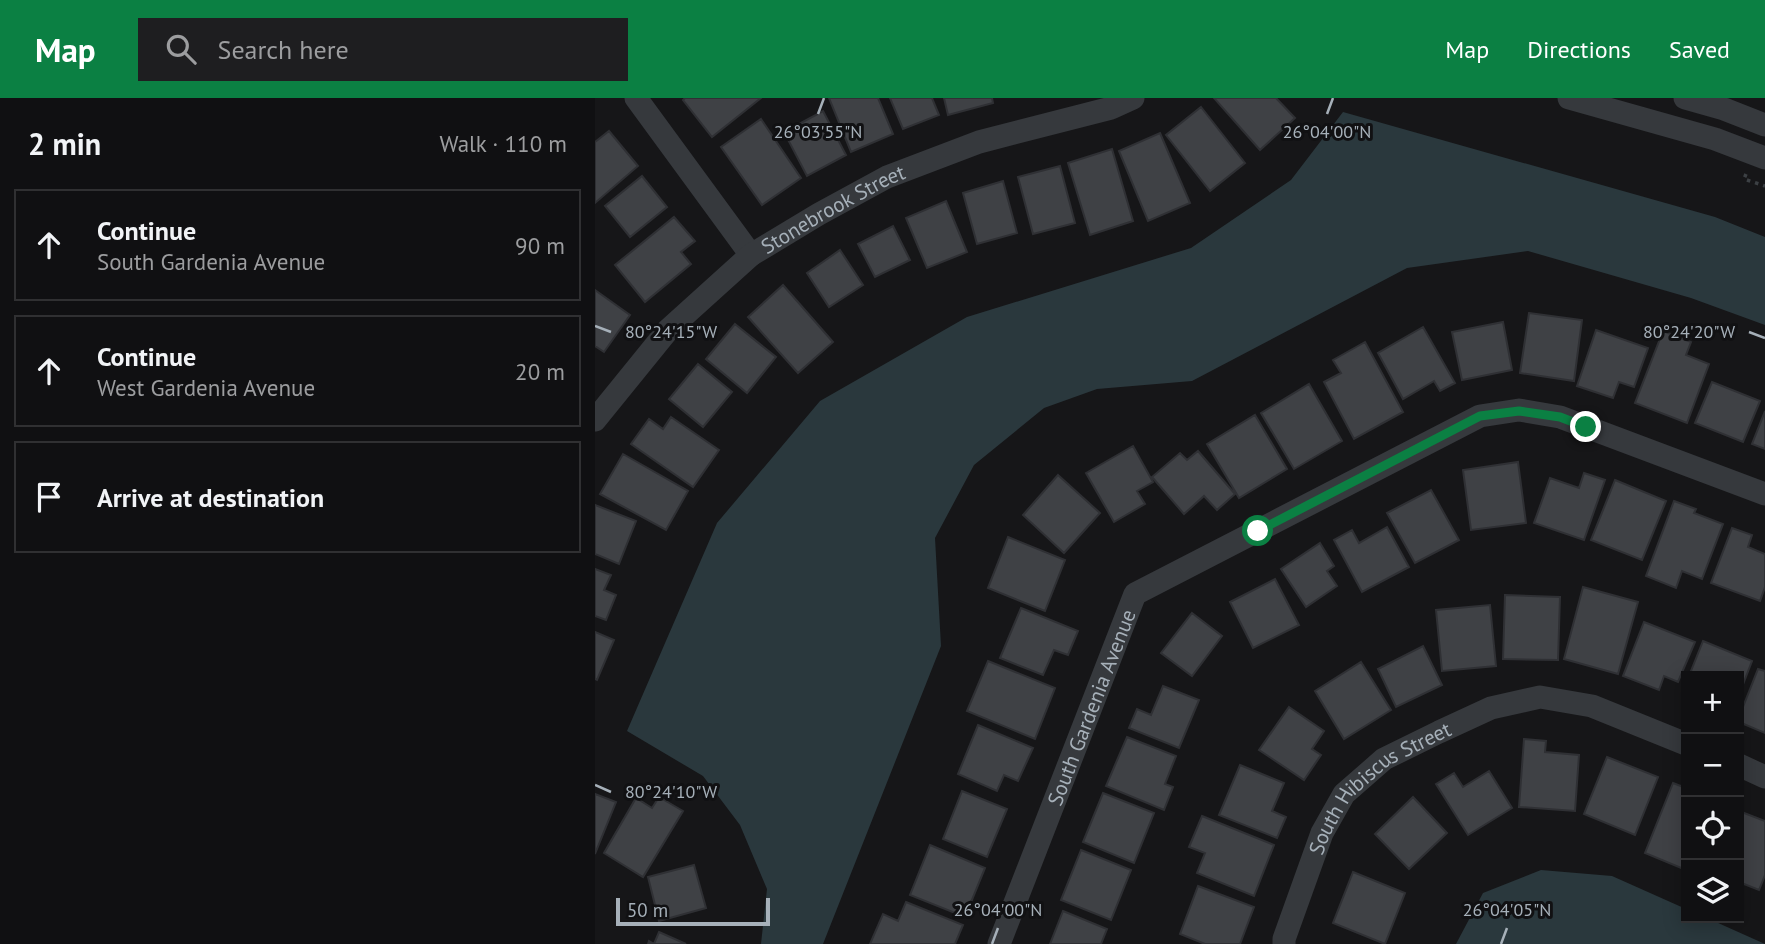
<!DOCTYPE html>
<meta charset="utf-8">
<style>
body{margin:0;font-family:"PT Sans",sans-serif;background:#1e1e20;color:#f1f3f6}
.controls{position:absolute;right:21px;bottom:21px;display:grid;overflow:hidden;border-radius:0px;box-shadow:0 4px 18px #0003}
.controls button{width:63px;height:63px;display:grid;place-items:center;padding:0;border:0;border-bottom:2px solid #303032;background:#101012;color:#f1f3f6;font:35px sans-serif}
.scale{position:absolute;left:21px;bottom:18px;width:154px;box-sizing:border-box;padding-left:7px;border:4px solid #a6b0b9;border-top:0;font-size:19px;line-height:24px;white-space:nowrap;color:#a6b0b9;-webkit-text-stroke:5px #111113;paint-order:stroke}
.stop{position:absolute;width:21px;height:21px;margin:-16px;border:5px solid #0b8043;border-radius:50%;background:#fff}
.stop.end{background:#0b8043;border-color:#fff;box-shadow:0 2px 7px #0008}
.list{margin:0;padding:0;list-style:none}
h2{display:flex;justify-content:space-between;align-items:center;height:91px;margin:0;padding:0 28px;font-size:30px}
h2 small{font-size:23px;font-weight:400;color:#9c9d9f}
.list li{display:grid;grid-template-columns:46px 1fr auto;gap:21px;align-items:center;box-sizing:border-box;height:112px;margin:0 14px 14px;padding:0 14px;border:2px solid #303032;border-radius:0px}
.list b{display:block;font-size:26px;white-space:nowrap}
.list p{margin:0;font-size:23px;white-space:nowrap;color:#9c9d9f}
.list em{font-size:23px;font-style:normal;color:#9c9d9f}
.icon{flex:none;width:38px;height:38px;fill:none;stroke:currentColor;stroke-width:2;stroke-linecap:round;stroke-linejoin:round}
.map{position:relative;flex:none;width:1170px;height:846px;overflow:hidden}
header{display:flex;align-items:center;gap:42px;box-sizing:border-box;height:98px;padding:0 35px;background:#0b8043;color:#fff}
header strong{font-size:33px}
nav{display:flex;gap:38px;margin-inline-start:auto;font-size:24px}
.search{width:490px;height:63px;background:#1e1e20;display:flex;align-items:center;gap:18px;box-sizing:border-box;padding:0 24px;border-radius:0px;color:#9c9d9f;font-size:26px}
main{display:flex}
aside{flex:1;background:#101012}
.map>svg:first-child{display:block}
.water{fill:#2a383d}
.building{fill:#3f4145;stroke:#2f3034;stroke-width:2}
.lines{fill:none;stroke-linecap:round;stroke-linejoin:round}
.path{stroke:#3c4044;stroke-width:3.5;stroke-dasharray:3.5 5;stroke-linecap:butt}
.street{stroke:#36393d;stroke-width:23}
.route{stroke:#0b8043;stroke-width:9}
.ticks{fill:none;stroke:#a6b0b9;stroke-width:2.5}
.labels{text-anchor:middle;dominant-baseline:central;stroke-width:6;stroke-linejoin:round;paint-order:stroke}
.street-label{font-size:21px;fill:#a6b0b9;stroke:#111113}
.ticks-label{font-size:18px;text-anchor:middle;fill:#a6b0b9;stroke:#111113;stroke-width:6;stroke-linejoin:round;paint-order:stroke}
</style>
<header>
<strong>Map</strong>
<div class="search"><svg class="icon" aria-label="search" viewBox="0 0 24 24"><circle cx="10" cy="10" r="6"/><path d="M15 15l6 6"/></svg>Search here</div>
<nav><a>Map</a><a>Directions</a><a>Saved</a></nav>
</header>
<main>
<aside>
<h2>2 min<small>Walk · 110 m</small></h2>
<ul class="list">
<li><svg class="icon" aria-label="ahead" viewBox="0 0 24 24"><path d="M12 20V5M6 11l6-6 6 6"/></svg><div><b>Continue</b><p>South Gardenia Avenue</p></div><em>90 m</em></li>
<li><svg class="icon" aria-label="ahead" viewBox="0 0 24 24"><path d="M12 20V5M6 11l6-6 6 6"/></svg><div><b>Continue</b><p>West Gardenia Avenue</p></div><em>20 m</em></li>
<li><svg class="icon" aria-label="arrive" viewBox="0 0 24 24"><path d="M6 21V4h12l-3 4 3 4H6"/></svg><div><b>Arrive at destination</b></div></li>
</ul>
</aside>
<div class="map">
<svg width="1170" height="846" viewBox="0 0 1170 846">
<rect width="100%" height="100%" fill="#161618"/>
<path class="water" d="M 748,14 L 1120,119 L 1170,139 L 1170,227 L 1096,200 L 933,153 L 812,170 L 597,283 L 502,291 L 449,310 L 379,367 L 340,440 L 346,548 L 228,846 L 166,846 L 172,791 L 145,727 L 108,678 L 32,633 L 122,425 L 225,303 L 372,219 L 596,150 L 696,82 Z
M 946,772 L 1017,778 L 1091,811 L 1091,820 L 1112,820 L 1170,846 L 861,846 L 888,795 Z"/>
<path class="building" d="M 90,0 L 166,0 L 117,39 L 88,2 Z
M 234,0 L 283,0 L 298,36 L 256,54 Z
M 295,0 L 337,0 L 344,17 L 308,31 Z
M 349,0 L 397,0 L 398,5 L 353,17 Z
M 619,0 L 681,0 L 700,20 L 665,52 Z
M 606,9 L 650,65 L 615,93 L 571,37 Z
M 228,13 L 251,57 L 212,78 L 189,34 Z
M 166,21 L 206,80 L 167,107 L 126,49 Z
M 14,33 L 43,68 L 0,105 L 0,44 Z
M 565,35 L 595,105 L 553,123 L 524,53 Z
M 517,51 L 538,123 L 495,137 L 473,65 Z
M 465,68 L 480,125 L 438,136 L 423,79 Z
M 47,78 L 72,109 L 35,139 L 10,108 Z
M 408,83 L 422,135 L 382,146 L 368,95 Z
M 351,103 L 372,154 L 332,170 L 311,120 Z
M 79,119 L 100,143 L 86,154 L 96,166 L 50,204 L 20,167 Z
M 298,128 L 315,162 L 280,179 L 263,146 Z
M 245,152 L 268,187 L 234,209 L 212,175 Z
M 188,187 L 238,244 L 203,275 L 153,219 Z
M 0,192 L 35,217 L 9,254 L 0,248 Z
M 934,215 L 987,222 L 979,283 L 925,275 Z
M 908,224 L 917,272 L 867,282 L 857,234 Z
M 140,226 L 181,259 L 152,295 L 111,261 Z
M 828,229 L 860,285 L 845,293 L 839,283 L 808,301 L 783,255 Z
M 1001,232 L 1053,250 L 1039,289 L 1024,284 L 1018,300 L 982,288 Z
M 1068,233 L 1096,244 L 1091,257 L 1114,266 L 1092,325 L 1040,305 Z
M 770,244 L 808,314 L 759,341 L 729,284 L 746,275 L 738,262 Z
M 103,266 L 137,294 L 108,329 L 74,301 Z
M 1117,284 L 1165,303 L 1148,344 L 1100,325 Z
M 714,286 L 747,343 L 699,371 L 666,315 Z
M 1170,313 L 1170,351 L 1157,346 Z
M 660,317 L 692,371 L 644,400 L 612,346 Z
M 76,319 L 124,352 L 98,389 L 36,346 L 54,321 L 68,331 Z
M 538,348 L 558,384 L 542,393 L 550,406 L 519,424 L 491,375 Z
M 603,353 L 640,396 L 622,412 L 609,398 L 589,416 L 557,379 L 585,355 L 592,362 Z
M 28,356 L 93,393 L 71,432 L 5,396 Z
M 923,364 L 931,425 L 876,432 L 868,372 Z
M 989,375 L 1010,382 L 989,442 L 939,425 L 955,380 L 984,390 Z
M 463,377 L 505,415 L 469,455 L 428,417 Z
M 1020,382 L 1071,403 L 1047,462 L 996,442 Z
M 836,392 L 864,442 L 820,465 L 792,415 Z
M 1079,403 L 1101,411 L 1099,415 L 1128,426 L 1107,481 L 1087,473 L 1081,490 L 1051,478 Z
M 0,407 L 41,423 L 24,466 L 0,456 Z
M 792,429 L 814,469 L 767,494 L 739,442 L 757,432 L 764,445 Z
M 1137,430 L 1157,437 L 1153,449 L 1170,456 L 1170,489 L 1165,503 L 1116,485 Z
M 413,439 L 470,462 L 450,513 L 393,490 Z
M 725,445 L 739,468 L 732,473 L 742,488 L 711,509 L 686,471 Z
M 0,471 L 16,477 L 9,492 L 21,497 L 11,522 L 0,518 Z
M 680,481 L 704,527 L 658,550 L 635,504 Z
M 988,489 L 1043,504 L 1023,576 L 969,561 Z
M 910,497 L 965,499 L 963,562 L 908,561 Z
M 895,507 L 901,568 L 847,573 L 841,512 Z
M 426,510 L 483,533 L 473,557 L 459,552 L 448,577 L 405,560 Z
M 597,515 L 627,538 L 597,578 L 566,555 Z
M 1049,524 L 1100,544 L 1083,584 L 1069,578 L 1064,592 L 1028,578 Z
M 0,534 L 19,542 L 2,582 L 0,581 Z
M 1108,543 L 1157,563 L 1144,597 L 1144,578 L 1094,578 Z
M 828,548 L 847,587 L 801,609 L 783,571 Z
M 393,563 L 460,590 L 440,641 L 372,613 Z
M 766,564 L 796,612 L 749,641 L 720,593 Z
M 1163,571 L 1170,573 L 1170,635 L 1144,624 L 1144,619 Z
M 568,588 L 604,602 L 584,650 L 534,630 L 542,611 L 556,617 Z
M 694,609 L 729,633 L 717,651 L 726,657 L 709,682 L 664,652 Z
M 383,627 L 438,650 L 423,683 L 409,677 L 402,693 L 363,676 Z
M 532,639 L 581,658 L 570,686 L 578,689 L 569,712 L 511,688 Z
M 929,641 L 951,643 L 950,654 L 984,657 L 980,713 L 924,709 Z
M 1012,659 L 1063,679 L 1040,737 L 989,716 Z
M 645,667 L 689,685 L 677,713 L 691,719 L 682,740 L 624,717 Z
M 894,673 L 917,710 L 873,737 L 841,686 L 859,675 L 868,689 Z
M 1078,685 L 1091,690 L 1091,772 L 1050,755 Z
M 367,693 L 412,711 L 392,759 L 348,741 Z
M 508,695 L 559,715 L 539,765 L 488,744 Z
M 0,696 L 21,704 L 0,756 Z
M 64,699 L 88,713 L 48,779 L 9,755 L 41,700 L 57,710 Z
M 818,699 L 852,735 L 814,771 L 780,736 Z
M 1144,713 L 1170,723 L 1170,777 L 1164,792 L 1144,784 Z
M 607,718 L 679,747 L 659,798 L 602,775 L 610,755 L 594,749 Z
M 335,747 L 390,770 L 370,819 L 315,797 Z
M 486,752 L 536,772 L 516,822 L 466,802 Z
M 99,767 L 111,810 L 64,823 L 53,779 Z
M 758,774 L 810,795 L 790,846 L 738,825 Z
M 603,788 L 659,809 L 645,846 L 610,846 L 585,836 Z
M 311,804 L 368,827 L 360,846 L 275,846 L 288,816 L 303,823 Z
M 468,813 L 512,831 L 506,846 L 455,846 Z
M 64,834 L 91,846 L 53,846 L 54,843 L 59,846 Z"/>
<g class="lines">
<path class="path" d="M 1151,76 L 1149,81 L 1170,88"/>
<g class="street">
<path d="M 41,0 L 156,157"/>
<path d="M 974,0 L 1120,41 L 1170,60"/>
<path d="M 1090,0 L 1129,11 L 1170,27"/>
<path id="s1" d="M 0,322 L 73,232 L 156,157 L 224,116 L 292,79 L 384,44 L 516,10 L 538,0"/>
<path d="M 1144,667 L 1170,679"/>
<path id="s2" d="M 404,846 L 540,496 L 885,318 L 924,312 L 965,319 L 1170,396"/>
<path id="s3" d="M 689,846 L 689,841 L 727,735 L 749,696 L 789,661 L 844,634 L 896,610 L 945,599 L 997,608 L 1091,646"/>
</g>
</g>
<g class="lines">
<path class="route" d="M 663,433 L 885,318 L 924,313 L 965,319 L 991,329"/>
</g>
<path class="ticks" d="M 223,16 L 229,0M 732,16 L 738,0M 0,228 L 16,234M 1154,234 L 1170,240M 0,687 L 16,694M 397,846 L 403,830M 906,846 L 912,830"/>
<g class="labels">
<g class="street-label">
<text stroke="none"><textPath href="#s1" startOffset="322">Stonebrook Street</textPath></text>
<text stroke="none"><textPath href="#s2" startOffset="254">South Gardenia Avenue</textPath></text>
<text stroke="none"><textPath href="#s3" startOffset="192">South Hibiscus Street</textPath></text>
</g>
</g>
<g class="ticks-label">
<text x="732" y="40">26°04'00"N</text>
<text x="223" y="40">26°03'55"N</text>
<text x="1094" y="240">80°24'20"W</text>
<text x="76" y="240">80°24'15"W</text>
<text x="76" y="700">80°24'10"W</text>
<text x="403" y="818">26°04'00"N</text>
<text x="912" y="818">26°04'05"N</text>
</g>
</svg>
<div class="controls">
<button>+</button>
<button>−</button>
<button><svg class="icon" aria-label="locate" viewBox="0 0 24 24"><circle cx="12" cy="12" r="6"/><path d="M12 2v4M12 18v4M2 12h4M18 12h4"/></svg></button>
<button><svg class="icon" aria-label="layers" viewBox="0 0 24 24"><path d="M12 4l9 5-9 5-9-5zM3 14l9 5 9-5"/></svg></button>
</div>
<div class="scale">50 m</div>
<div class="stop" style="left:663px;top:433px"></div>
<div class="stop end" style="left:991px;top:329px"></div>
</div>
</main>
